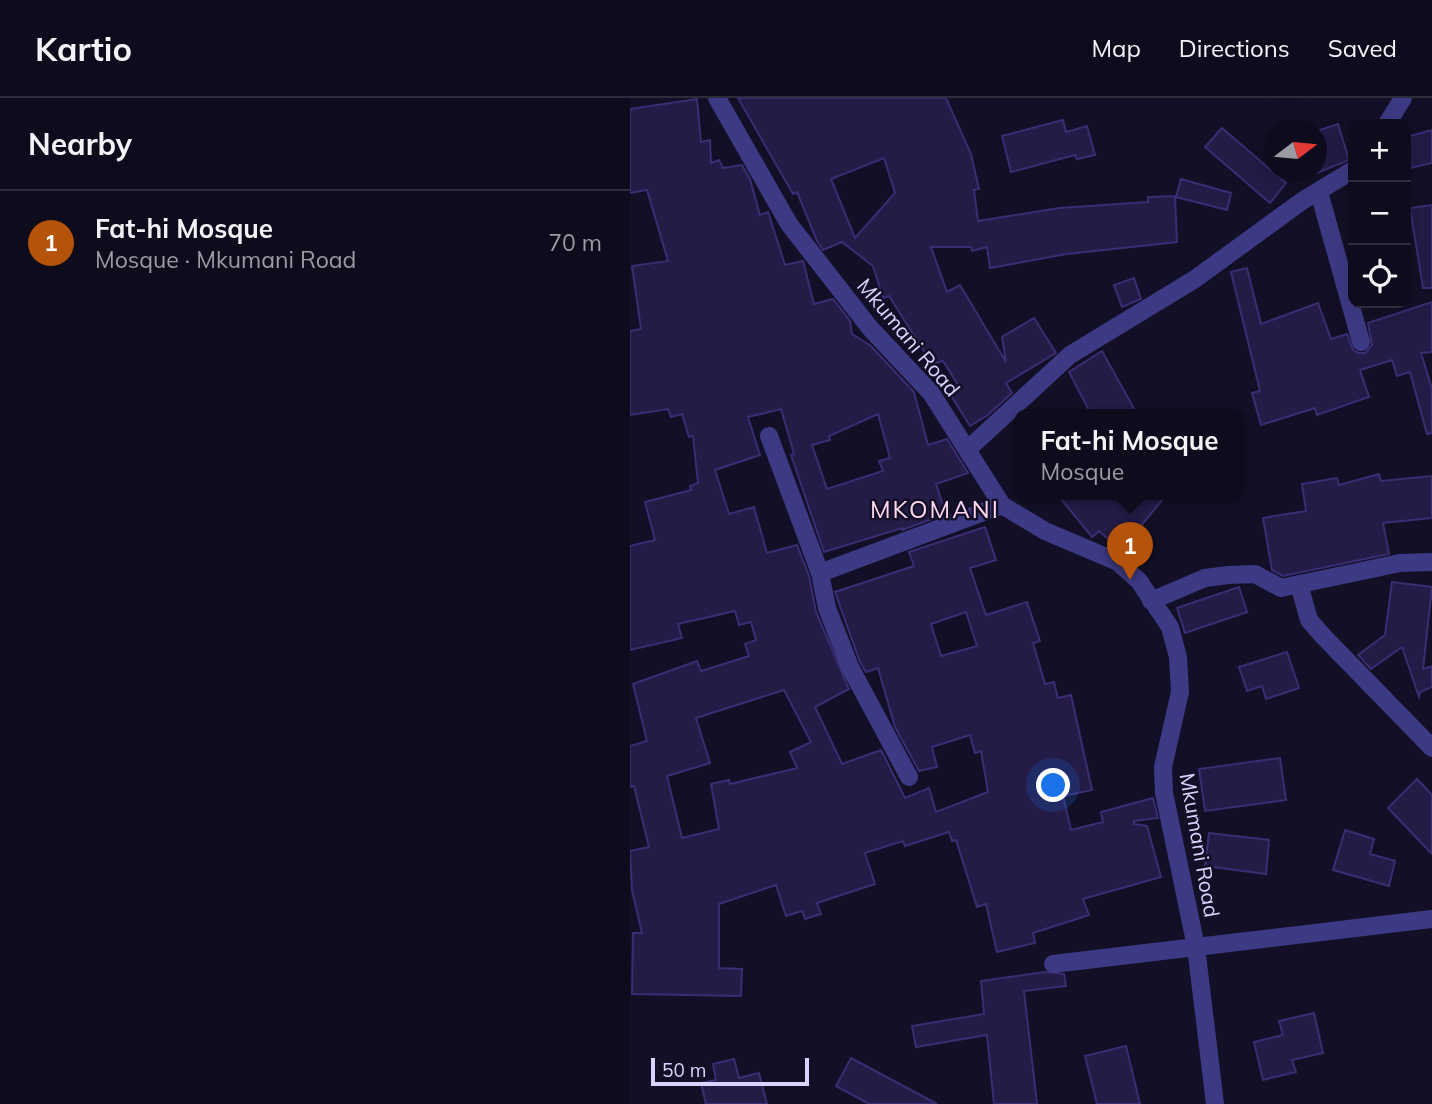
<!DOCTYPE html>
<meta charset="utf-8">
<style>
body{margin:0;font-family:Mulish,sans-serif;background:#1c1929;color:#f1f3f6}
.controls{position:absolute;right:21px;top:21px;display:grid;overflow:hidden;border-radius:14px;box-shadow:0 7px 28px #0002}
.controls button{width:63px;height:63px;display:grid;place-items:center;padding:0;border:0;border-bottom:2px solid #2e2b3b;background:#0e0b1c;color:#f1f3f6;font:35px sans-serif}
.compass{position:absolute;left:634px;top:21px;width:63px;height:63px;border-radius:50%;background:#0e0b1c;box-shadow:0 7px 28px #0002;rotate:74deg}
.scale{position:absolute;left:21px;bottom:18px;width:158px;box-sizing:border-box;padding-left:7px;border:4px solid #d9d4ff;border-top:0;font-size:19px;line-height:24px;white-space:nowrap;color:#d9d4ff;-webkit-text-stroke:5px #130f26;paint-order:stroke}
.you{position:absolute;left:424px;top:688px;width:24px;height:24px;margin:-18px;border:5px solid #fff;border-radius:50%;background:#1a73e8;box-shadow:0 0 0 10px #1a73e833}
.badge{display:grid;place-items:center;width:46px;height:46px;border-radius:50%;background:#b45309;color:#fff;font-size:23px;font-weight:700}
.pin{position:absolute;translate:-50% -58px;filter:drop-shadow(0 2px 4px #0008)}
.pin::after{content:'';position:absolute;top:37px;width:24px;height:21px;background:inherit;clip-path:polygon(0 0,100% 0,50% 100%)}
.popup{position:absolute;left:384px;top:311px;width:231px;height:91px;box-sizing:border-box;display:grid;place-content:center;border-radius:14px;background:#0e0b1c;filter:drop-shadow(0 2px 5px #0005);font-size:23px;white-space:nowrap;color:#9b9ba3}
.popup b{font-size:26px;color:#f1f3f6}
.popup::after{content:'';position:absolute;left:50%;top:100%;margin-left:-14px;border:14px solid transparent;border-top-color:#0e0b1c}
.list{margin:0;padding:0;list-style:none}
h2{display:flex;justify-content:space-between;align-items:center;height:91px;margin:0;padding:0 28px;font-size:30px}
h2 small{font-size:23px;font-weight:400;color:#9b9ba3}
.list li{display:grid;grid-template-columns:46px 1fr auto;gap:21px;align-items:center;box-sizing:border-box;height:105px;padding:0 28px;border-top:2px solid #2e2b3b}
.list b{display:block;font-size:26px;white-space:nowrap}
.list p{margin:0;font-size:23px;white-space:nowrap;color:#9b9ba3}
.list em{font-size:23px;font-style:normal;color:#9b9ba3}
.icon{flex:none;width:38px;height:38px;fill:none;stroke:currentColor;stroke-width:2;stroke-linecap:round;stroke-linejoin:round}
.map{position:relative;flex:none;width:802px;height:1006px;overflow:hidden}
header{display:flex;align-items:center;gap:42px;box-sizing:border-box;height:98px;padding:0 35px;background:#0e0b1c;border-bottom:2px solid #2e2b3b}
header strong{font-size:33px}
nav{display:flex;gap:38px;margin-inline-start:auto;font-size:24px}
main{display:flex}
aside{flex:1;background:#0e0b1c}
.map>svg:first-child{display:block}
.building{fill:#241b47;stroke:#3b2d73;stroke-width:2;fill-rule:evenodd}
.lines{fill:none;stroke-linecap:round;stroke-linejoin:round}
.street{stroke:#3d3a85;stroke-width:18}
.labels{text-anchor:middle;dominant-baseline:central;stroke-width:5;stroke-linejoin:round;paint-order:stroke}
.street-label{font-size:21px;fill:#d9d4ff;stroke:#130f26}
.quarter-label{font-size:24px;letter-spacing:2px;fill:#ffd6f0;stroke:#130f26}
</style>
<header>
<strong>Kartio</strong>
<nav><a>Map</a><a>Directions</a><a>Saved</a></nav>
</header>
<main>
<aside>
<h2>Nearby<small></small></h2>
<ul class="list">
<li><span class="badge">1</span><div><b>Fat-hi Mosque</b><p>Mosque · Mkumani Road</p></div><em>70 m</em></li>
</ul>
</aside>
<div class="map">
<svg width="802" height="1006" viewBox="0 0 802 1006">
<rect width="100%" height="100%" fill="#130f26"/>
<path class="building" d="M 108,0 L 316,0 L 341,56 L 349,91 L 344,92 L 348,123 L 429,110 L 518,104 L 518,99 L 545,98 L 547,144 L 437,156 L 360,170 L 357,149 L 342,153 L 341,149 L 301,149 L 317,194 L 330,187 L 376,264 L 372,239 L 404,220 L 426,255 L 376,285 L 382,295 L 358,317 L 340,328 L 320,296 L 330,290 L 313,263 L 302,266 L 259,198 L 253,200 L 243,168 L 212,144 L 193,152 L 187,143 L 167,94 L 163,96 ZM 254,60 L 265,95 L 225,140 L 201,81 Z
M 67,1 L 71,44 L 80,42 L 81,65 L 89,62 L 93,70 L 112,67 L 120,81 L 130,117 L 138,114 L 155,167 L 173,163 L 184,206 L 203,201 L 220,223 L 222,236 L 241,248 L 284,294 L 298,347 L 317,341 L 338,375 L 306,386 L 316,416 L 272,432 L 272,430 L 194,454 L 161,357 L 164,356 L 151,311 L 118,319 L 130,357 L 85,372 L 99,416 L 124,409 L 137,455 L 167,447 L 179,478 L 186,514 L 219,591 L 185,609 L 212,666 L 251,652 L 275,700 L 299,690 L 306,714 L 358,694 L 351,653 L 345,655 L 340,637 L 302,649 L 307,669 L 289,673 L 265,629 L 248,570 L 236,574 L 230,564 L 205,494 L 284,468 L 279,454 L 355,429 L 366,462 L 340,470 L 356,517 L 397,504 L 410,543 L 403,545 L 415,586 L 424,584 L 428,600 L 441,597 L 462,692 L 433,698 L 441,732 L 473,724 L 471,714 L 523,700 L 528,720 L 504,723 L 504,726 L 517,728 L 531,779 L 453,801 L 459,817 L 403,835 L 405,845 L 367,854 L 356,806 L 347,809 L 326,742 L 322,743 L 319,734 L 275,748 L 273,743 L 235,755 L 245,786 L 187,805 L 191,816 L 175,821 L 172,813 L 156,818 L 146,787 L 89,806 L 89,870 L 112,871 L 111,898 L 2,896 L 3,835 L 12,835 L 2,792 L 0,753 L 19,749 L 4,688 L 0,689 L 0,648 L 17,643 L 3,586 L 67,563 L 71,573 L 119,558 L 115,546 L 126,542 L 121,524 L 109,527 L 105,513 L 48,526 L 52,540 L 0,552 L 0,448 L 25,442 L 15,404 L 61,392 L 60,388 L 68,385 L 63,338 L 59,339 L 52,316 L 41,319 L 38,311 L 0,317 L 0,233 L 11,231 L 2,168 L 38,163 L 17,92 L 0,95 L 0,11 ZM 248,316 L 260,360 L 249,363 L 253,373 L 197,391 L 182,347 L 200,342 L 199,338 ZM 336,514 L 347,548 L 311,558 L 301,526 ZM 154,592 L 181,644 L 160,654 L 167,670 L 100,686 L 99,682 L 81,686 L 89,731 L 52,740 L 37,678 L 80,665 L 66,620 Z
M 433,22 L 436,34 L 457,28 L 465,57 L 447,61 L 445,57 L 381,74 L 372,38 Z
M 708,26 L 719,62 L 687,75 L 687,33 Z
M 592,30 L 656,85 L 640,105 L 575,49 Z
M 802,32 L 802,65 L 776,71 L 776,39 Z
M 551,81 L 601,95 L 597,112 L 546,99 Z
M 802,107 L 802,190 L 793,190 L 780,110 Z
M 617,170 L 631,226 L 688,205 L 701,241 L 717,236 L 723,252 L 729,255 L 735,255 L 742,247 L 738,225 L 802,204 L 802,254 L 791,255 L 802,291 L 802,335 L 797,336 L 780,274 L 767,278 L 762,262 L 730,272 L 739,299 L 687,317 L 685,310 L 631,327 L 622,295 L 630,293 L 601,174 Z
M 504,180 L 511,201 L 492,209 L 484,187 Z
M 472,253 L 507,316 L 461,316 L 439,274 Z
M 749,376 L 751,383 L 802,378 L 802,420 L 753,425 L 759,456 L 653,478 L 642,472 L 633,420 L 676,413 L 672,386 L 707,380 L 709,387 Z
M 427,396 L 537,396 L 491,452 L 469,433 L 462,439 Z
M 762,484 L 802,489 L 793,571 L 802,568 L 802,589 L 790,594 L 789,599 L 772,549 L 741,571 L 728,557 L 755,537 Z
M 609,489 L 617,514 L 555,535 L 547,510 Z
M 657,554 L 669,590 L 636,601 L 632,588 L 617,593 L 609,569 Z
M 650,660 L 656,702 L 575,713 L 569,671 Z
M 787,681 L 802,697 L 802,756 L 758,710 Z
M 715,732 L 744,741 L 740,756 L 765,763 L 759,788 L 703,772 Z
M 579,735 L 639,742 L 636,776 L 575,768 Z
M 415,874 L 434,876 L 436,888 L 394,893 L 407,1006 L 364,1006 L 357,937 L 286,949 L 282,928 L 354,916 L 351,883 Z
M 684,915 L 693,955 L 662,962 L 666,974 L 633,982 L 624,944 L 653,937 L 649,923 Z
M 496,948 L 510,1006 L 467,1006 L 455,958 Z
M 221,960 L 307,1006 L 239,1006 L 206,988 Z
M 104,961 L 109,980 L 129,975 L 137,1006 L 76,1006 L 71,985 L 86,982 L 83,966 Z"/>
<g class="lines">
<path class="street" d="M 87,0 L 159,126 L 240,230 L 301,295 L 372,407 L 415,433 L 488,464 L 509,483 L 540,529 L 548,559 L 550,594 L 533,669 L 534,695 L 566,849 L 423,866
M 757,26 L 773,0
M 689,94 L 731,244
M 139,338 L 190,475 L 197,510 L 220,569 L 279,679
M 337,352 L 440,257 L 565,181 L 672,103 L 723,72
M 190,475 L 372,407
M 669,486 L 679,522 L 693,538 L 802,650
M 521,503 L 575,480 L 598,477 L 625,476 L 651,490 L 770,465 L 802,464
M 585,1006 L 566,849 L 802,821"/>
</g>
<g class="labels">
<g class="street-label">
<text transform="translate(279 239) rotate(50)">Mkumani Road</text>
<text transform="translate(570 747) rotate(80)">Mkumani Road</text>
</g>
<g class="quarter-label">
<text x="305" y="411">MKOMANI</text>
</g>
</g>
</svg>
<div class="controls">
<button>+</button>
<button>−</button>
<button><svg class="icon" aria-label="locate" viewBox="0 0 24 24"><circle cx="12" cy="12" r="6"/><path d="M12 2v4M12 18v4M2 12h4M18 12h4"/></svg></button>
</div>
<svg class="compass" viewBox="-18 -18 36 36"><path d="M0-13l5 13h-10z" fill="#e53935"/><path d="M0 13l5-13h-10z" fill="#9b9ba3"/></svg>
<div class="scale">50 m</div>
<div class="you"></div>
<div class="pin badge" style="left:500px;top:482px">1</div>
<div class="popup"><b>Fat-hi Mosque</b>Mosque</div>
</div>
</main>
